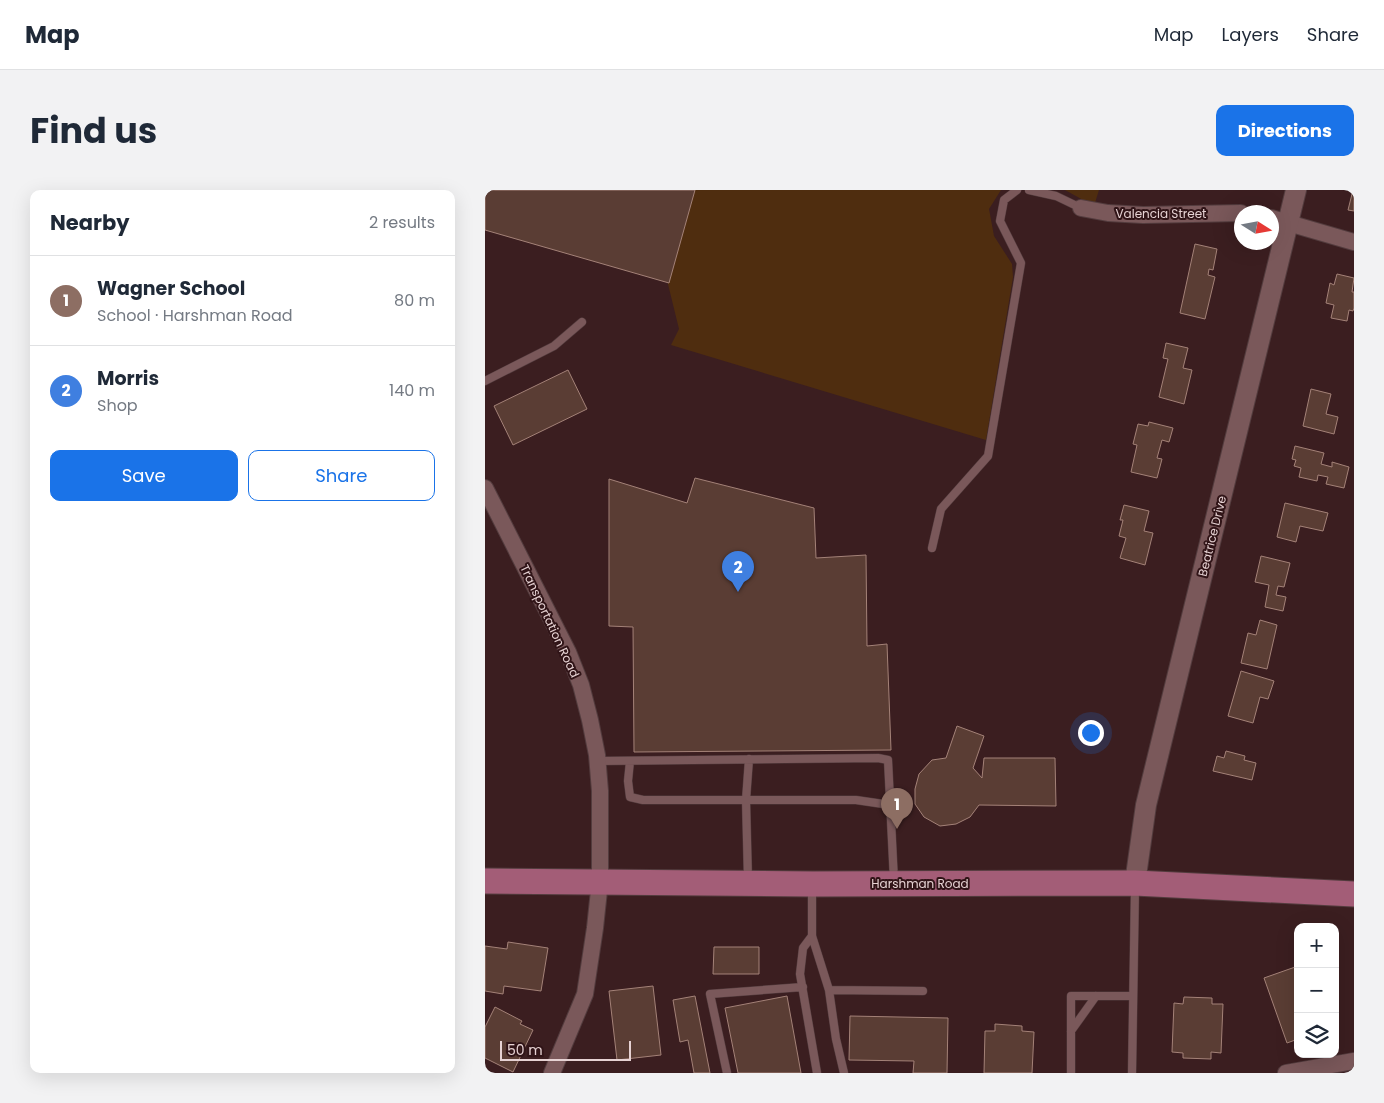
<!DOCTYPE html>
<meta charset="utf-8">
<style>
body{margin:0;font-family:Poppins,sans-serif;background:#f2f2f3;color:#1f2937}
.controls{position:absolute;right:15px;bottom:15px;display:grid;overflow:hidden;border-radius:10px;box-shadow:0 5px 20px #0002}
.controls button{width:45px;height:45px;display:grid;place-items:center;padding:0;border:0;border-bottom:1px solid #e0e1e3;background:#fff;color:#1f2937;font:25px sans-serif}
.compass{position:absolute;left:749px;top:15px;width:45px;height:45px;border-radius:50%;background:#fff;box-shadow:0 5px 20px #0002;rotate:101deg}
.scale{position:absolute;left:15px;bottom:12px;width:131px;box-sizing:border-box;padding-left:5px;border:2px solid #e6d2d3;border-top:0;font-size:14px;line-height:18px;white-space:nowrap;color:#e6d2d3;-webkit-text-stroke:4px #301417;paint-order:stroke}
.you{position:absolute;left:605px;top:542px;width:18px;height:18px;margin:-12px;border:4px solid #fff;border-radius:50%;background:#1a73e8;box-shadow:0 0 0 8px #1a73e833}
.badge{display:grid;place-items:center;width:32px;height:32px;border-radius:50%;background:#1a73e8;color:#fff;font-size:16px;font-weight:700}
.pin{position:absolute;translate:-50% -41px;filter:drop-shadow(0 1px 2px #0008)}
.pin::after{content:'';position:absolute;top:26px;width:18px;height:15px;background:inherit;clip-path:polygon(0 0,100% 0,50% 100%)}
.list{margin:0;padding:0;list-style:none}
h2{display:flex;justify-content:space-between;align-items:center;height:65px;margin:0;padding:0 20px;font-size:21px}
h2 small{font-size:16px;font-weight:400;color:#747a83}
.list li{display:grid;grid-template-columns:32px 1fr auto;gap:15px;align-items:center;box-sizing:border-box;height:90px;padding:0 20px;border-top:1px solid #e0e1e3}
.list b{display:block;font-size:19px;white-space:nowrap}
.list p{margin:0;font-size:16px;white-space:nowrap;color:#747a83}
.list em{font-size:16px;font-style:normal;color:#747a83}
.actions{display:flex;gap:10px;padding:15px 20px}
.actions a{flex:1;padding:11px 0;border:1px solid #1a73e8;border-radius:10px;text-align:center;font-size:18px;color:#1a73e8}
.actions .main{background:#1a73e8;color:#fff}
.icon{flex:none;width:28px;height:28px;fill:none;stroke:currentColor;stroke-width:2;stroke-linecap:round;stroke-linejoin:round}
.map{position:relative;flex:none;width:869px;height:883px;overflow:hidden;border-radius:10px}
header{display:flex;align-items:center;gap:30px;box-sizing:border-box;height:70px;padding:0 25px;background:#fff;border-bottom:1px solid #e0e1e3}
header strong{font-size:24px}
nav{display:flex;gap:28px;margin-inline-start:auto;font-size:18px}
.intro{display:flex;align-items:center;justify-content:space-between;box-sizing:border-box;height:120px;padding:0 30px}
h1{margin:0;font-size:35px}
.button{padding:12px 22px;border-radius:10px;background:#1a73e8;color:#fff;font-size:18px;font-weight:700}
main{display:flex;gap:30px;padding:0 30px}
aside{flex:1;background:#fff;border-radius:10px;box-shadow:0 5px 20px #0002}
.map>svg:first-child{display:block}
.green{fill:#4f2d0f}
.building{fill:#5a3d34;stroke:#a48278}
.lines{fill:none;stroke-linecap:round;stroke-linejoin:round}
.service-casing{stroke:#533c3e;stroke-width:9}
.minor-casing{stroke:#533c3e;stroke-width:18}
.tertiary-casing{stroke:#533c3e;stroke-width:22}
.primary-casing{stroke:#533c3e;stroke-width:27}
.service{stroke:#7a585a;stroke-width:8}
.minor{stroke:#7a585a;stroke-width:16}
.tertiary{stroke:#7a585a;stroke-width:20}
.primary{stroke:#a35d77;stroke-width:25}
.labels{text-anchor:middle;dominant-baseline:central;stroke-width:4;stroke-linejoin:round;paint-order:stroke}
.street-label{font-size:12px;fill:#e6d2d3;stroke:#301417}
</style>
<header>
<strong>Map</strong>
<nav><a>Map</a><a>Layers</a><a>Share</a></nav>
</header>
<div class="intro"><h1>Find us</h1><a class="button">Directions</a></div>
<main>
<aside>
<h2>Nearby<small>2 results</small></h2>
<ul class="list">
<li><span class="badge" style="background:#8d6e63">1</span><div><b>Wagner School</b><p>School · Harshman Road</p></div><em>80 m</em></li>
<li><span class="badge" style="background:#3f7fe0">2</span><div><b>Morris</b><p>Shop</p></div><em>140 m</em></li>
</ul>
<div class="actions"><a class="main">Save</a><a>Share</a></div>
</aside>
<div class="map">
<svg width="869" height="883" viewBox="0 0 869 883">
<rect width="100%" height="100%" fill="#3b1e20"/>
<path class="green" d="M 206,0 L 516,0 L 504,19 L 509,46 L 527,74 L 528,87 L 501,250 L 186,155 L 194,139 L 181,86 Z
M 580,0 L 614,0 L 609,16 Z"/>
<path class="building" d="M 0,0 L 210,0 L 184,93 L 0,40 Z
M 868,0 L 869,0 L 869,21 L 863,20 Z
M 710,54 L 732,59 L 728,80 L 724,79 L 723,85 L 730,87 L 720,129 L 695,123 Z
M 852,84 L 869,88 L 867,102 L 869,102 L 869,118 L 868,121 L 864,120 L 862,131 L 846,128 L 849,115 L 841,113 L 845,93 L 849,95 Z
M 681,153 L 703,158 L 698,178 L 707,180 L 699,214 L 674,207 L 683,169 L 678,168 Z
M 83,180 L 102,219 L 28,255 L 9,216 Z
M 826,199 L 846,204 L 841,224 L 853,227 L 849,244 L 818,236 Z
M 664,232 L 688,238 L 684,252 L 677,250 L 672,268 L 677,269 L 672,288 L 646,282 L 652,255 L 648,254 L 653,234 L 663,236 Z
M 810,256 L 839,263 L 836,274 L 847,277 L 847,272 L 864,277 L 859,298 L 841,294 L 843,287 L 833,285 L 832,291 L 814,287 L 816,278 L 809,276 L 811,270 L 807,269 Z
M 210,288 L 329,318 L 331,368 L 381,365 L 382,456 L 402,454 L 406,560 L 149,562 L 148,437 L 124,436 L 124,289 L 202,313 Z
M 800,313 L 843,323 L 838,341 L 815,336 L 811,352 L 792,347 Z
M 639,315 L 664,321 L 659,341 L 668,343 L 660,375 L 635,368 L 641,348 L 634,346 L 638,330 L 635,330 Z
M 776,366 L 805,373 L 799,397 L 793,396 L 791,405 L 801,407 L 798,421 L 780,417 L 784,395 L 770,392 Z
M 775,430 L 792,435 L 782,479 L 756,473 L 763,443 L 771,445 Z
M 756,481 L 789,491 L 783,509 L 775,507 L 768,533 L 743,526 Z
M 472,536 L 499,546 L 488,578 L 497,588 L 499,568 L 570,568 L 571,616 L 494,615 L 485,627 L 471,634 L 455,636 L 439,627 L 430,614 L 430,599 L 434,584 L 447,570 L 461,568 Z
M 741,561 L 760,566 L 759,570 L 771,573 L 767,590 L 728,581 L 732,566 L 739,568 Z
M 23,752 L 63,758 L 56,801 L 19,796 L 18,804 L 0,801 L 0,756 L 22,759 Z
M 229,757 L 274,757 L 274,784 L 228,784 Z
M 813,776 L 813,849 L 802,853 L 779,788 Z
M 168,796 L 176,865 L 132,870 L 124,801 Z
M 210,806 L 225,883 L 209,883 L 203,850 L 195,852 L 188,810 Z
M 302,806 L 316,883 L 253,883 L 240,818 Z
M 699,807 L 727,808 L 727,814 L 738,814 L 736,863 L 726,862 L 726,869 L 698,868 L 698,863 L 687,862 L 689,813 L 698,814 Z
M 10,817 L 37,831 L 35,834 L 48,840 L 28,882 L 0,868 L 0,837 Z
M 365,826 L 463,828 L 462,883 L 428,883 L 429,871 L 364,870 Z
M 510,834 L 537,836 L 537,841 L 549,842 L 547,883 L 499,883 L 500,841 L 510,841 Z"/>
<g class="lines">
<g class="service-casing">
<path id="service" d="M 544,0 L 571,6 L 596,18
M 0,191 L 69,156 L 97,132
M 447,358 L 456,319 L 503,266 L 536,73 L 515,31 L 519,10 L 532,0
M 112,571 L 393,568 L 403,570 L 409,691
M 145,571 L 143,591 L 145,607 L 158,610 L 371,610 L 405,615
M 263,690 L 261,610 L 264,569
M 327,698 L 327,746 L 344,800 L 351,849 L 359,883
M 327,746 L 318,758 L 315,784 L 332,883
M 344,800 L 438,801
M 586,841 L 611,806
M 242,883 L 225,804 L 318,797
M 586,883 L 586,806 L 648,806
M 647,883 L 650,697"/>
</g>
<g class="minor-casing">
<path id="minor" d="M 596,18 L 623,23 L 658,25 L 756,23
M 786,28 L 869,52
M 0,298 L 83,462 L 96,495 L 105,530 L 112,565 L 115,601 L 115,691 L 110,738 L 100,804 L 67,883
M 801,883 L 869,871"/>
</g>
<g class="tertiary-casing">
<path id="tertiary" d="M 650,693 L 661,615 L 811,0"/>
</g>
<g class="primary-casing">
<path id="primary" d="M 0,691 L 328,694 L 650,693 L 869,704"/>
</g>
<use href="#service" class="service"/>
<use href="#minor" class="minor"/>
<use href="#tertiary" class="tertiary"/>
<use href="#primary" class="primary"/>
</g>
<g class="labels">
<g class="street-label">
<text x="676" y="23">Valencia Street</text>
<text transform="translate(727 346) rotate(-76)">Beatrice Drive</text>
<text transform="translate(65 431) rotate(65)">Transportation Road</text>
<text x="435" y="693">Harshman Road</text>
</g>
</g>
</svg>
<div class="controls">
<button>+</button>
<button>−</button>
<button><svg class="icon" aria-label="layers" viewBox="0 0 24 24"><path d="M12 4l9 5-9 5-9-5zM3 14l9 5 9-5"/></svg></button>
</div>
<svg class="compass" viewBox="-18 -18 36 36"><path d="M0-13l5 13h-10z" fill="#e53935"/><path d="M0 13l5-13h-10z" fill="#747a83"/></svg>
<div class="scale">50 m</div>
<div class="you"></div>
<div class="pin badge" style="left:412px;top:639px;background:#8d6e63">1</div>
<div class="pin badge" style="left:253px;top:402px;background:#3f7fe0">2</div>
</div>
</main>
